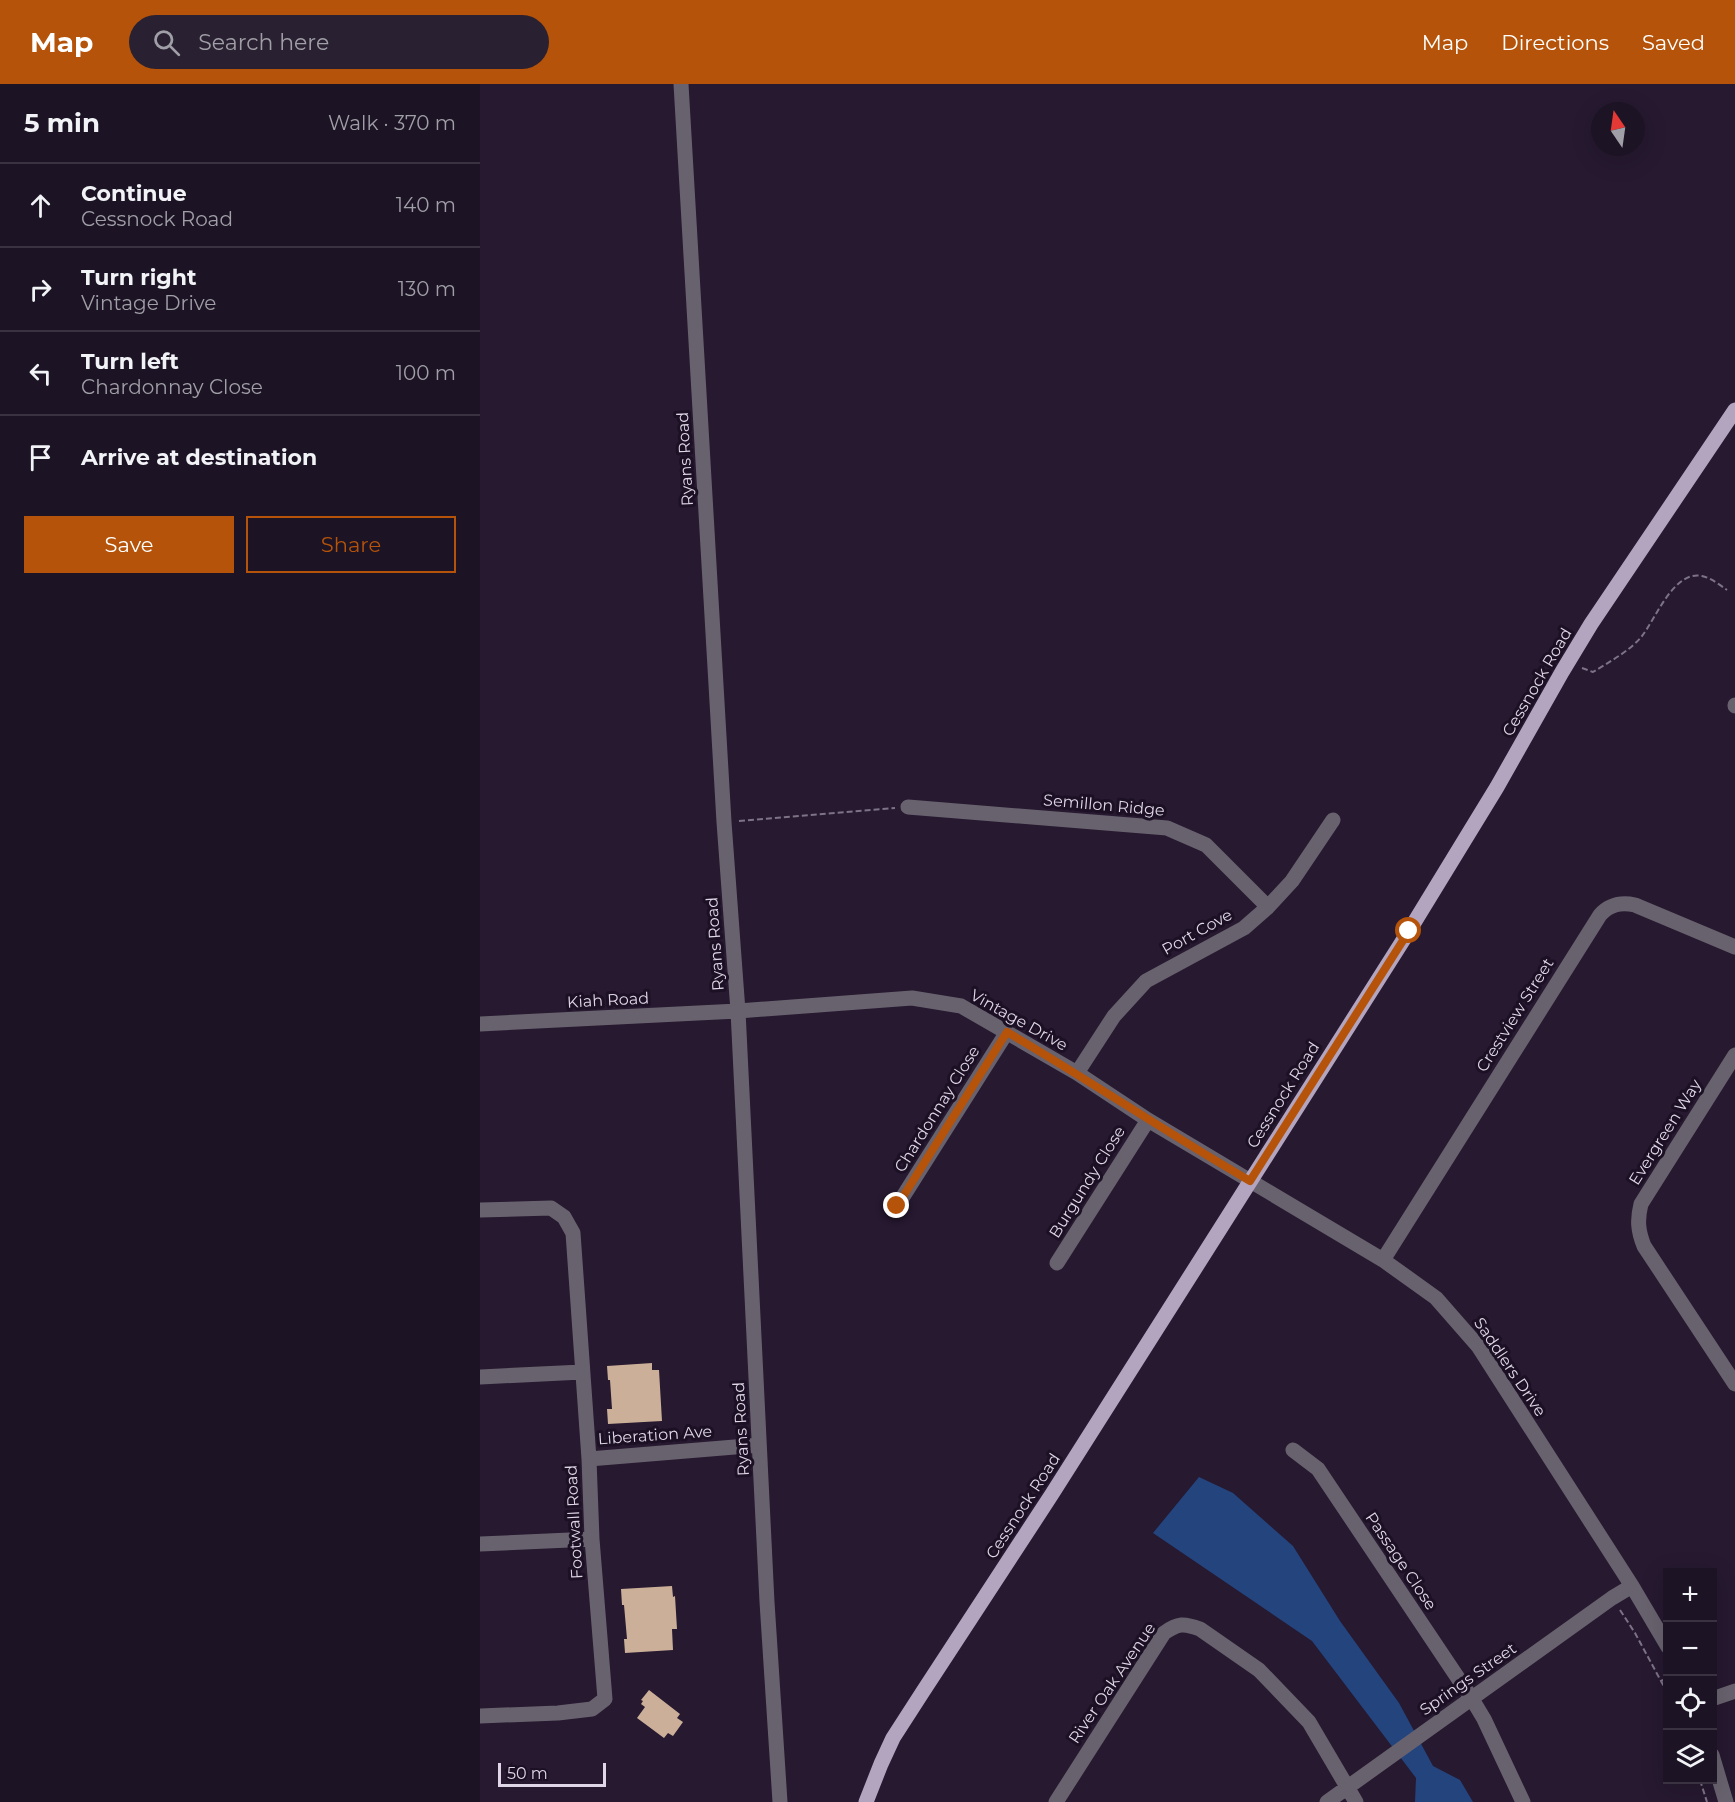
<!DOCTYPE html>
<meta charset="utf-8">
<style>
body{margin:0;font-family:Montserrat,sans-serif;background:#292031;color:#f1f3f6}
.controls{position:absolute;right:18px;bottom:18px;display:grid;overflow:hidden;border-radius:0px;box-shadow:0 6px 24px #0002}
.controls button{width:54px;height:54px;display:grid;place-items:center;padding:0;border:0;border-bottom:2px solid #3a3241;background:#1c1324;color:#f1f3f6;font:30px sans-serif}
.compass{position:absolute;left:1111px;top:18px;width:54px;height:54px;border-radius:50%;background:#1c1324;box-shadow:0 6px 24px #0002;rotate:347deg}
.scale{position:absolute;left:18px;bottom:15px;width:108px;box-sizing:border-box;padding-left:6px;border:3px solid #dfd7e7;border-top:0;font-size:16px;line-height:21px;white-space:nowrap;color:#dfd7e7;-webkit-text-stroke:4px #1c1025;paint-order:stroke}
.stop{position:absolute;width:18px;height:18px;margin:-14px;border:4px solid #b45309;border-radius:50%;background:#fff}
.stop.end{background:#b45309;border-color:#fff;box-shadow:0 2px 6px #0008}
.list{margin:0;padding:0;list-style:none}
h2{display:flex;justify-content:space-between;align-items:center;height:78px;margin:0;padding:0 24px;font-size:26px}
h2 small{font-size:20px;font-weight:400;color:#a09ea6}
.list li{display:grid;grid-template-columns:39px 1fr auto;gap:18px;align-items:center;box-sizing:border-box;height:84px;padding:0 24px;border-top:2px solid #3a3241}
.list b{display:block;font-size:22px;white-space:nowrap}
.list p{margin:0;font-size:20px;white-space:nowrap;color:#a09ea6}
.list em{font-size:20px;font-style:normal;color:#a09ea6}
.actions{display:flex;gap:12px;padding:18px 24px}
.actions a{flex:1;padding:14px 0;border:2px solid #b45309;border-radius:0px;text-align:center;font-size:21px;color:#b45309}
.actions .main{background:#b45309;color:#fff}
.icon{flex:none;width:33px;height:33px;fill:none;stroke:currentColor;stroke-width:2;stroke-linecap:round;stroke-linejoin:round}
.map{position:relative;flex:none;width:1255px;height:1718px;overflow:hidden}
header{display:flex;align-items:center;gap:36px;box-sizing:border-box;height:84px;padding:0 30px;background:#b45309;color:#fff}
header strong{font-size:28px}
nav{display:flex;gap:33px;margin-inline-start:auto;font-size:21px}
.search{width:420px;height:54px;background:#292031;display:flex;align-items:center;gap:15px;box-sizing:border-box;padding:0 21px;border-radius:33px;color:#a09ea6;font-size:22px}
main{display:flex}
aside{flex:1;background:#1c1324}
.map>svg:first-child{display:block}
.water{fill:#24447e}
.building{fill:#cbaf98}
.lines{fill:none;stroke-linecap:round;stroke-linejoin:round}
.path{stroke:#7d7387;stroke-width:2;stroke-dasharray:6 3;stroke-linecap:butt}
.minor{stroke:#68626e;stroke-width:15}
.major{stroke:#b3a5bf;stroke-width:15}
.route{stroke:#b45309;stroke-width:8}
.labels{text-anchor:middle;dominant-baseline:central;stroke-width:6;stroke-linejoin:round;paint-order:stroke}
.street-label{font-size:16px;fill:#dfd7e7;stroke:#1c1025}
</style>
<header>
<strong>Map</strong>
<div class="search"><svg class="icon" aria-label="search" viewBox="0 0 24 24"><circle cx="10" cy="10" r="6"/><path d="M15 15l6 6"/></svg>Search here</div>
<nav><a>Map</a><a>Directions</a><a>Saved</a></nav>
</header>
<main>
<aside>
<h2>5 min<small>Walk · 370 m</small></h2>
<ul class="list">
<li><svg class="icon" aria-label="ahead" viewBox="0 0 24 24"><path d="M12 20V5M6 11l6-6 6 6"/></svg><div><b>Continue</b><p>Cessnock Road</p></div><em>140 m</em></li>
<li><svg class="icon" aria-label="right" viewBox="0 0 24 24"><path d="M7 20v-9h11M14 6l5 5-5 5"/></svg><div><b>Turn right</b><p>Vintage Drive</p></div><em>130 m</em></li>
<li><svg class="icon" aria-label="left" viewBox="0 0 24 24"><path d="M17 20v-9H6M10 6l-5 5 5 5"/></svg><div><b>Turn left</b><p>Chardonnay Close</p></div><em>100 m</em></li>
<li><svg class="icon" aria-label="arrive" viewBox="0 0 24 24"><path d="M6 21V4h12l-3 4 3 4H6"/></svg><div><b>Arrive at destination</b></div></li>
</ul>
<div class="actions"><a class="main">Save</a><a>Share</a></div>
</aside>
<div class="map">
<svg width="1255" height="1718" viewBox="0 0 1255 1718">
<rect width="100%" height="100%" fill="#261930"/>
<path class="water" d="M 719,1393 L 753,1409 L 813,1462 L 860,1537 L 919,1619 L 953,1682 L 980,1696 L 993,1718 L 935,1718 L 936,1694 L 832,1557 L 673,1449 Z"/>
<path class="building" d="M 172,1279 L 172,1286 L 179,1286 L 182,1337 L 128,1340 L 127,1325 L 132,1325 L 130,1296 L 128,1296 L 127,1282 Z
M 192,1502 L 193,1513 L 195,1512 L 197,1545 L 192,1545 L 193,1566 L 145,1569 L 144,1555 L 147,1555 L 144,1521 L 142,1521 L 141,1505 Z
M 169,1606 L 200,1630 L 197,1634 L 203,1638 L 193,1652 L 188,1649 L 184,1654 L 157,1634 L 165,1623 L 161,1620 L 163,1617 L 161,1616 Z"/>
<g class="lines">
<path class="path" d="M 1102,584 L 1113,588 C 1129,578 1150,567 1162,552 C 1176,534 1194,486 1222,492 C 1231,494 1240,501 1247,506
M 259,737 L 415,724
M 1140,1526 L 1155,1549 L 1188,1610
M 1181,1597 L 1188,1594
M 1220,1696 L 1227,1718"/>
<path class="minor" d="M 201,0 L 244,738 L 258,927 L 287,1518 L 300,1718
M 1255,621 L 1255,622
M 428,723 L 687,744 L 726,761 L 788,823
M 0,940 L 258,927 L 432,914 L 481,922 L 597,989 L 668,1036 L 903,1176 L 956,1214 L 998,1262 L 1152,1502 L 1188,1563
M 1255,971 L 1161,1120 C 1157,1136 1158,1147 1164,1162 L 1255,1300
M 597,989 L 634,932 L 666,897 L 764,844 L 788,823 L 812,797 L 853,736
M 417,1122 L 527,948
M 0,1126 L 71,1124 L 84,1133 L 93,1149 L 109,1375 L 112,1455 L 125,1615 L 112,1625 L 78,1629 L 0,1632
M 903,1176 L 1120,831 C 1130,820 1141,818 1155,821 L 1255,863
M 577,1179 L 668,1036
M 0,1293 L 102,1288
M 813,1366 L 838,1385 L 992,1615 L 1004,1635 L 1043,1718
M 109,1375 L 279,1361
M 0,1460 L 112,1455
M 1232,1615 L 1255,1607
M 1232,1671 L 1246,1718
M 576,1718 L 684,1549 C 698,1539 704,1539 720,1545 L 779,1586 L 829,1638 L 876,1718
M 847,1718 L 1132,1514 L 1152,1502"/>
<path class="major" d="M 386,1718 L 401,1680 L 413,1654 L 442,1609 L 572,1410 L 929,847 L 1017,703 L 1082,588 L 1111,540 L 1255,326"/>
</g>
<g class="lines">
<path class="route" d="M 417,1122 L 527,948 C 609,996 687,1049 770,1097 L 929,847"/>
</g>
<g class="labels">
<g class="street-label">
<text transform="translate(205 375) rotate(-93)">Ryans Road</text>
<text transform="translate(1057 598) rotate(-60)">Cessnock Road</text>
<text transform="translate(624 721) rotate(5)">Semillon Ridge</text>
<text transform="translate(717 848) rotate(-29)">Port Cove</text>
<text transform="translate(235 860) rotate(-94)">Ryans Road</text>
<text transform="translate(128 916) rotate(-3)">Kiah Road</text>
<text transform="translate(1035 931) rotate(-58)">Crestview Street</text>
<text transform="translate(539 936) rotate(29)">Vintage Drive</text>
<text transform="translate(803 1011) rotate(-58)">Cessnock Road</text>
<text transform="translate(457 1025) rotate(-58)">Chardonnay Close</text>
<text transform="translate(1185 1048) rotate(-58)">Evergreen Way</text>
<text transform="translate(607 1098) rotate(-58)">Burgundy Close</text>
<text transform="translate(1030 1283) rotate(56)">Saddlers Drive</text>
<text transform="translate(261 1345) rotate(-93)">Ryans Road</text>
<text transform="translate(175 1351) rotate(-4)">Liberation Ave</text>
<text transform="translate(543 1422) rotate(-57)">Cessnock Road</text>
<text transform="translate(94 1438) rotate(-93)">Footwall Road</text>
<text transform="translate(921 1477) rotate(56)">Passage Close</text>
<text transform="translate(988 1595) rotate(-35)">Springs Street</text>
<text transform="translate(632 1599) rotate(-56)">River Oak Avenue</text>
</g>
</g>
</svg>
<div class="controls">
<button>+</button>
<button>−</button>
<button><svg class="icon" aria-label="locate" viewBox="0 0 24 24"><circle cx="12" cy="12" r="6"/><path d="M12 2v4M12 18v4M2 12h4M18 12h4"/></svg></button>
<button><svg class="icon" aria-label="layers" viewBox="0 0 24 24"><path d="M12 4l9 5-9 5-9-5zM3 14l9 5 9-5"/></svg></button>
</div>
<svg class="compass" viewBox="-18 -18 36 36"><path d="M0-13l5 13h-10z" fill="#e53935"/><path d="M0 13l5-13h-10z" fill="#a09ea6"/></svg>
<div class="scale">50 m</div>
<div class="stop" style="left:929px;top:847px"></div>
<div class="stop end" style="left:417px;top:1122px"></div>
</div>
</main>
